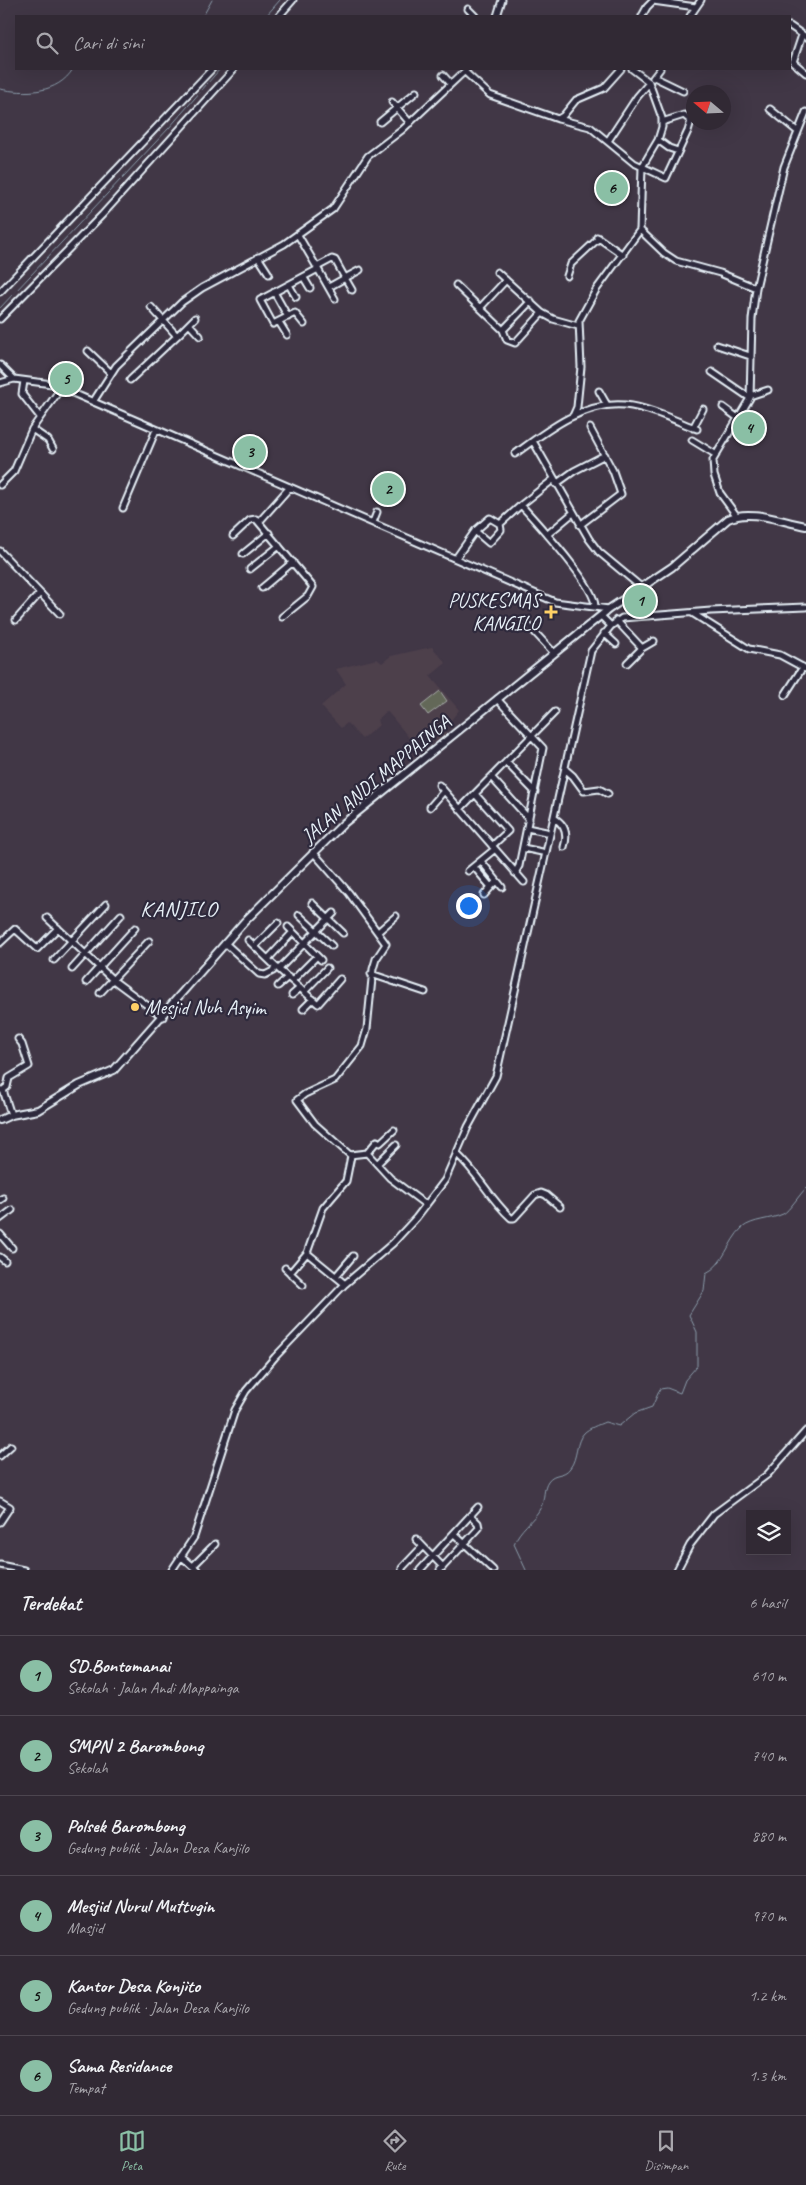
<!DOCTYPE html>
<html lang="id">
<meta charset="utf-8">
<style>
body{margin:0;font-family:Caveat,sans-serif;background:#39313c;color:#f1f3f6}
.controls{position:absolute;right:15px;bottom:15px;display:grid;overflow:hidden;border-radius:0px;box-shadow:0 5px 20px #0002}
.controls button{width:45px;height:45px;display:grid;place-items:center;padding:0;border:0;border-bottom:1px solid #4c454f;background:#312934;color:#f1f3f6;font:25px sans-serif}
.compass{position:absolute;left:686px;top:85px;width:45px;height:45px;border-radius:50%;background:#312934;box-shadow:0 5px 20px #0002;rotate:289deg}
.you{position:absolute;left:468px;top:905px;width:18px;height:18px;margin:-12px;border:4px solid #fff;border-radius:50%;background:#1a73e8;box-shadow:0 0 0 8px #1a73e833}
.badge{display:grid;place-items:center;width:32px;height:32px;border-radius:50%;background:#8abfa5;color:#111;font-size:16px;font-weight:700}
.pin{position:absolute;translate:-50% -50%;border:2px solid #fff;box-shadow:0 1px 5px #0006}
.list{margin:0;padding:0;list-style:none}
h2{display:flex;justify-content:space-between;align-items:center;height:65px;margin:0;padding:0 20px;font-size:21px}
h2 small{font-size:16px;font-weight:400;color:#a8a6ac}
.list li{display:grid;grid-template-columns:32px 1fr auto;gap:15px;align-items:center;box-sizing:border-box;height:80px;padding:0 20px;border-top:1px solid #4c454f}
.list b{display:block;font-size:19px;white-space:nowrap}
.list p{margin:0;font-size:16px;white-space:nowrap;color:#a8a6ac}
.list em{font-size:16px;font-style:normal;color:#a8a6ac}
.icon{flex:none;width:28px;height:28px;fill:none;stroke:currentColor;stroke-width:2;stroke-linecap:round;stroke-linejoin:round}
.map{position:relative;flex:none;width:806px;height:1570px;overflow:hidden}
.search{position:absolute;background:#312934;box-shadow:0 5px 20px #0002;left:15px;right:15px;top:15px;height:55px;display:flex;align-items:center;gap:12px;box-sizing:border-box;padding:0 18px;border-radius:0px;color:#a8a6ac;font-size:19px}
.sheet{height:545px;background:#312934}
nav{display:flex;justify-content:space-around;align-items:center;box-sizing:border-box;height:70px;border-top:1px solid #4c454f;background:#312934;font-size:14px;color:#a8a6ac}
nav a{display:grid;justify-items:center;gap:2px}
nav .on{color:#8abfa5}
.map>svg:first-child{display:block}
.built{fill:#4e404c}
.green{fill:#646759;stroke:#a6aca8}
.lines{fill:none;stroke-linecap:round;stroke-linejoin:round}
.stream{stroke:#8b9dab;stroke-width:1}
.minor-casing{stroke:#e8f1f8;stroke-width:9}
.major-casing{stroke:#e8f1f8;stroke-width:10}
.minor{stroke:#2f2a3d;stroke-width:5}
.major{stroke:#2f2a3d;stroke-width:6}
.poi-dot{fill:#ffd166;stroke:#2f2a3d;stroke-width:2}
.labels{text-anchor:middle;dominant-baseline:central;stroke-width:4.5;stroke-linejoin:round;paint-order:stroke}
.poi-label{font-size:20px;fill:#e8f1f8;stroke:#2f2a3d;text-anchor:end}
.street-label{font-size:20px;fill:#e8f1f8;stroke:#2f2a3d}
.quarter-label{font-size:22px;letter-spacing:1px;fill:#e8f1f8;stroke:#2f2a3d}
</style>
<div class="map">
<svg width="806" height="1570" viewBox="0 0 806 1570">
<rect width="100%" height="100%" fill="#413746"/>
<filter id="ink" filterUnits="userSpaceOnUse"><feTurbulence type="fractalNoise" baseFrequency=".02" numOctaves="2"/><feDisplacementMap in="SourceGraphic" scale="10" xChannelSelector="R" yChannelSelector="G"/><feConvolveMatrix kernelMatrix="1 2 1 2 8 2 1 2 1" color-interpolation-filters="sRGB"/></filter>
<g filter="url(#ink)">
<path class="built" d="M 432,647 L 446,663 L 430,676 L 459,710 L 443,730 L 448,735 L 438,743 L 426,729 L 411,740 L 387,711 L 377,720 L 379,725 L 362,739 L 347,723 L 341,728 L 321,706 L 346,684 L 336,669 L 377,659 L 382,663 L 391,656 Z"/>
<path class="green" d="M 440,691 L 447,701 L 428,715 L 421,706 Z"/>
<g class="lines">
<path class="stream" d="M 203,16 L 212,0
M 266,16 L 280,0
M 0,89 C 25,94 58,94 73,69
M 0,308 L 169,128 L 220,69
M 526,1570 L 514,1544 C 519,1529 534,1521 541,1507 C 545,1499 543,1488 548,1481 C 554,1472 564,1477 570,1468 C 578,1458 575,1442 584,1433 C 589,1428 598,1425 605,1422 L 619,1426 L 635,1413 L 652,1407 L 660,1389 L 667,1388 L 680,1393 L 685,1380 L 697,1366 L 697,1332 L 689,1315 L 704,1291 L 706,1273 C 724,1265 728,1241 742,1228 C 753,1219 770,1220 783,1214 C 789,1211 800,1194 806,1188"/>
<g class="minor-casing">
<path id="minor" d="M 468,9 L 475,16
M 279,16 L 293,0
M 497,16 L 502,0
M 642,16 L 647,7 L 653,1 L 696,7
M 690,16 L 701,0
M 790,26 L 806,37
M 802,35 L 793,62 L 806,73
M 465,72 L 490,95 L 558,119 L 563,116 L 576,100 L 604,88 L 621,69
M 443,75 L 451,84
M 654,77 L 683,91
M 653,78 L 660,69
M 392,102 L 410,123
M 770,109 L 797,131
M 558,119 L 590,127 L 634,163 L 666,178 L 688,131 L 691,121 L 684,115 L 662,122
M 380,122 L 416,92
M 658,140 L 669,148 L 678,151
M 608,141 L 637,97 L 649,83
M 640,230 L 664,253 L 676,261 L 720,273 L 756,288
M 298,235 L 318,269 L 260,300 L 273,324 L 295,313 L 304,324
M 597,237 L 623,255
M 258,257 L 269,274
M 317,267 L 332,259 L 335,260 L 345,278 L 329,287
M 318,269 L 335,299
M 497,272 L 542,313 L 553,319 L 578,326
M 567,276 L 571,264 L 599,238
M 304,278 L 310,288
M 289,285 L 296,297
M 456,285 L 503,330
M 352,290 L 345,278 L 360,270
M 0,292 L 212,69
M 274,292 L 288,317
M 531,301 L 503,330 L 507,340 L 515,343 L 542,313
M 480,308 L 506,280
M 0,319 L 102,215 L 234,69
M 279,322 L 287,335
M 189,324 L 200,336
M 177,336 L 195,318
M 717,345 L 750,356
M 88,351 L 111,373
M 0,365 L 14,379 L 52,384 L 555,602 L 609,609
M 712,372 L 750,398
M 130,380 L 177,336 L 151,307
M 24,381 L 22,394 L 40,417
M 0,383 L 14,379
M 599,391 L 607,405
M 750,396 L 768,390
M 93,402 L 116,366 L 182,302 L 202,288 L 284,244 L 333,209 L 368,156 L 402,130 L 467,69
M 723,407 L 738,418
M 573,416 L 577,407 L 581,367 L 579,321 L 596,290 L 640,230 L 642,167 L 658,140 L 662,127 L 662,118 L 649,82 L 632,69
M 693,428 L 703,409
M 32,429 L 48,440 L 53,449
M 692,440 L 715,454
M 533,441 L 589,539 L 599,552 L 641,587
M 515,454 C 546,431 584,401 625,405 C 650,408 674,420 697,429
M 554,479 L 521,505 C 537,523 595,585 595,606
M 556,484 L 574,471 L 605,455
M 0,485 L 14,471 L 32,429 L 61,388
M 123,508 L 156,430
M 736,515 L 720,493 L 714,475 L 713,460 L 750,398 L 752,319 L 756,288 L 784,167 L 806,112
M 259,522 L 290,487
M 373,522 L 377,512
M 500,524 L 521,505
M 580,525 L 621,494 L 613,471 L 590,428
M 548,534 L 573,513
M 233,536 L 250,520 L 256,519 L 313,587 L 308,596 L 282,617
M 0,551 L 60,614
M 243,554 L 269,533
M 456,558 L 475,531 L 490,518 L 500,524 L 501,530 L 489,543 L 475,531
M 250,569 L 279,546
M 262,588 L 293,562
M 692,613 L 749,649 L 780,655 L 806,669
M 16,620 L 40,593
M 616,620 L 642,648 L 627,663
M 528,625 L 554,653
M 611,626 L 622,618 L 711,611 L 806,607
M 604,633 L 616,644
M 642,648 L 654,641
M 785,695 L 803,667
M 497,699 L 543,748 L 519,866 L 515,873
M 506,762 L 535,792
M 565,769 L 573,776 L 584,791 L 599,789 L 608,794
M 492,778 L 529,819
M 439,785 L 524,882
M 475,794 L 508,831 L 492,846
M 430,807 L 444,791
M 460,809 L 555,712
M 554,818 C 566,825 568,835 564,847
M 527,828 L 546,832
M 523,848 L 542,852
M 313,852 L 349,893 L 386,944 L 376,959 L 373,969 L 367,1029 L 362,1046 L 335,1080 L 305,1094 L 297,1100 L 315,1124 L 350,1155 L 367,1153 L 390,1178 L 426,1205
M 481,861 L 502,887
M 474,867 L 491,887 L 497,881
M 468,871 L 495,849
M 484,895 L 491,887
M 312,903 L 343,933
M 299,915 L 332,946
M 47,918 L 113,980 L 163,1017
M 288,927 L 321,960
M 379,931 L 396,916
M 0,943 L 15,929 L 37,949 L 58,928
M 225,943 L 259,974 L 265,975 L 273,971 L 275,966 L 248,940
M 255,946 L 278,923
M 268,959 L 293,932
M 54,960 L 106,904
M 275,966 L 318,1004 L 340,979
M 72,969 L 121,915
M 279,969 L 334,913
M 371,974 L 425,992
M 292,981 L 317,956
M 86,982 L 135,928
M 278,986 L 288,977
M 304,992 L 327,968
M 100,993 L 149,941
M 292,995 L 300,988
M 303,1009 L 313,999
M 0,1090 L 3,1090 L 11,1115
M 3,1090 L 7,1087 L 9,1078 L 29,1066 L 22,1044 L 18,1039
M 367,1153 L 377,1141 L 380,1143 L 394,1130
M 456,1153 C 479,1174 489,1198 511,1218 L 514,1218 L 535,1195 L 541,1193 L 546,1195 L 560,1207
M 377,1164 L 396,1145
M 0,1200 L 3,1198
M 0,1219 L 12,1210
M 0,1234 L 12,1248
M 307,1253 L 323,1208 L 346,1181 L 351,1156
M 0,1257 L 5,1261
M 285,1268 L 303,1285
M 290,1273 L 307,1253 L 345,1284
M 336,1276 L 353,1256
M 0,1456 L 11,1446
M 0,1501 L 10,1507 L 0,1522
M 454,1534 L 493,1570
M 416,1539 L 443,1567
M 181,1556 L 197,1570
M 0,1565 L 24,1570
M 193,1566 L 215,1544
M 172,1570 L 194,1537 L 235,1410 L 246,1391 L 275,1357 L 345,1284 L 393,1243 L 416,1218 L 445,1180 L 468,1127 L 496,1076 L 591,651 L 611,626 L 601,616
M 402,1570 L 402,1568 L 422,1547
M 420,1570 L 478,1507
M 440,1570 L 479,1528 L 478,1523 L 471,1516
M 677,1570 L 690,1545 L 714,1514 L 767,1475 L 806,1431"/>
</g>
<g class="major-casing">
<path id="major" d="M 0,1120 L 11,1115 L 38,1110 L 79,1085 L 114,1070 L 244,922 L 344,823 L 609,609 L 672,567 L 728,519 C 751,508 781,522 806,526"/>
</g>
<use href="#minor" class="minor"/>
<use href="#major" class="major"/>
</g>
</g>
<g class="poi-dot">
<path d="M548.5 604.5h5v5h5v5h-5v5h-5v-5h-5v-5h5z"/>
<circle cx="135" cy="1007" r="5"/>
</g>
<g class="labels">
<g class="poi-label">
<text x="540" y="600">PUSKESMAS<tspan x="540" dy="23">KANGILO</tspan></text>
<text x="145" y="1007" text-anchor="start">Mesjid Nuh Asyim</text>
</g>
<g class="street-label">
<text transform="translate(376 779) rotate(-40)">JALAN ANDI MAPPAINGA</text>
</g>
<g class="quarter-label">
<text x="179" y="909">KANJILO</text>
</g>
</g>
</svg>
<div class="controls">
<button><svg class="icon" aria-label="layers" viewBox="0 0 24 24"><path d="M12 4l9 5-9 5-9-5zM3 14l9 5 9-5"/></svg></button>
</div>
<svg class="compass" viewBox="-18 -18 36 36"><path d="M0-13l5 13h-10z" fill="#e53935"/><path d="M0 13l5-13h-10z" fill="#a8a6ac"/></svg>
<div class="you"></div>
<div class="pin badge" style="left:640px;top:601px">1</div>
<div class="pin badge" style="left:388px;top:489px">2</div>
<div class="pin badge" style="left:250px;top:452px">3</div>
<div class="pin badge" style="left:749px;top:428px">4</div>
<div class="pin badge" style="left:66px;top:379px">5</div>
<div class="pin badge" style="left:612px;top:188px">6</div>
<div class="search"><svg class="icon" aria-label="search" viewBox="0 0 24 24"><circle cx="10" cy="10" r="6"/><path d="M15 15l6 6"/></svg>Cari di sini</div>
</div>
<section class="sheet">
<h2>Terdekat<small>6 hasil</small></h2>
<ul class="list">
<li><span class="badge">1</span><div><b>SD.Bontomanai</b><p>Sekolah · Jalan Andi Mappainga</p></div><em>610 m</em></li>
<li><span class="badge">2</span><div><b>SMPN 2 Barombong</b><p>Sekolah</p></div><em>740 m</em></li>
<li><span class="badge">3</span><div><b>Polsek Barombong</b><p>Gedung publik · Jalan Desa Kanjilo</p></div><em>880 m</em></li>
<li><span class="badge">4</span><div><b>Mesjid Nurul Muttugin</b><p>Masjid</p></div><em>970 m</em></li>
<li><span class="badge">5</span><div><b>Kantor Desa Konjito</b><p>Gedung publik · Jalan Desa Kanjilo</p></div><em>1.2 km</em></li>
<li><span class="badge">6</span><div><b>Sama Residance</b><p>Tempat</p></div><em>1.3 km</em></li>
</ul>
</section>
<nav>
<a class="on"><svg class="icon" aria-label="map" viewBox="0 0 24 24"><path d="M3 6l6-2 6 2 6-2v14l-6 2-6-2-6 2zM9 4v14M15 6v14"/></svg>Peta</a>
<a><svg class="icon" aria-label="directions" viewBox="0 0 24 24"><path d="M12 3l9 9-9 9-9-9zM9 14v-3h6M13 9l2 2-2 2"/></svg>Rute</a>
<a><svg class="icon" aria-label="saved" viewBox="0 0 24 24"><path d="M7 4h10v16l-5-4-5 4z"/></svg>Disimpan</a>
</nav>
